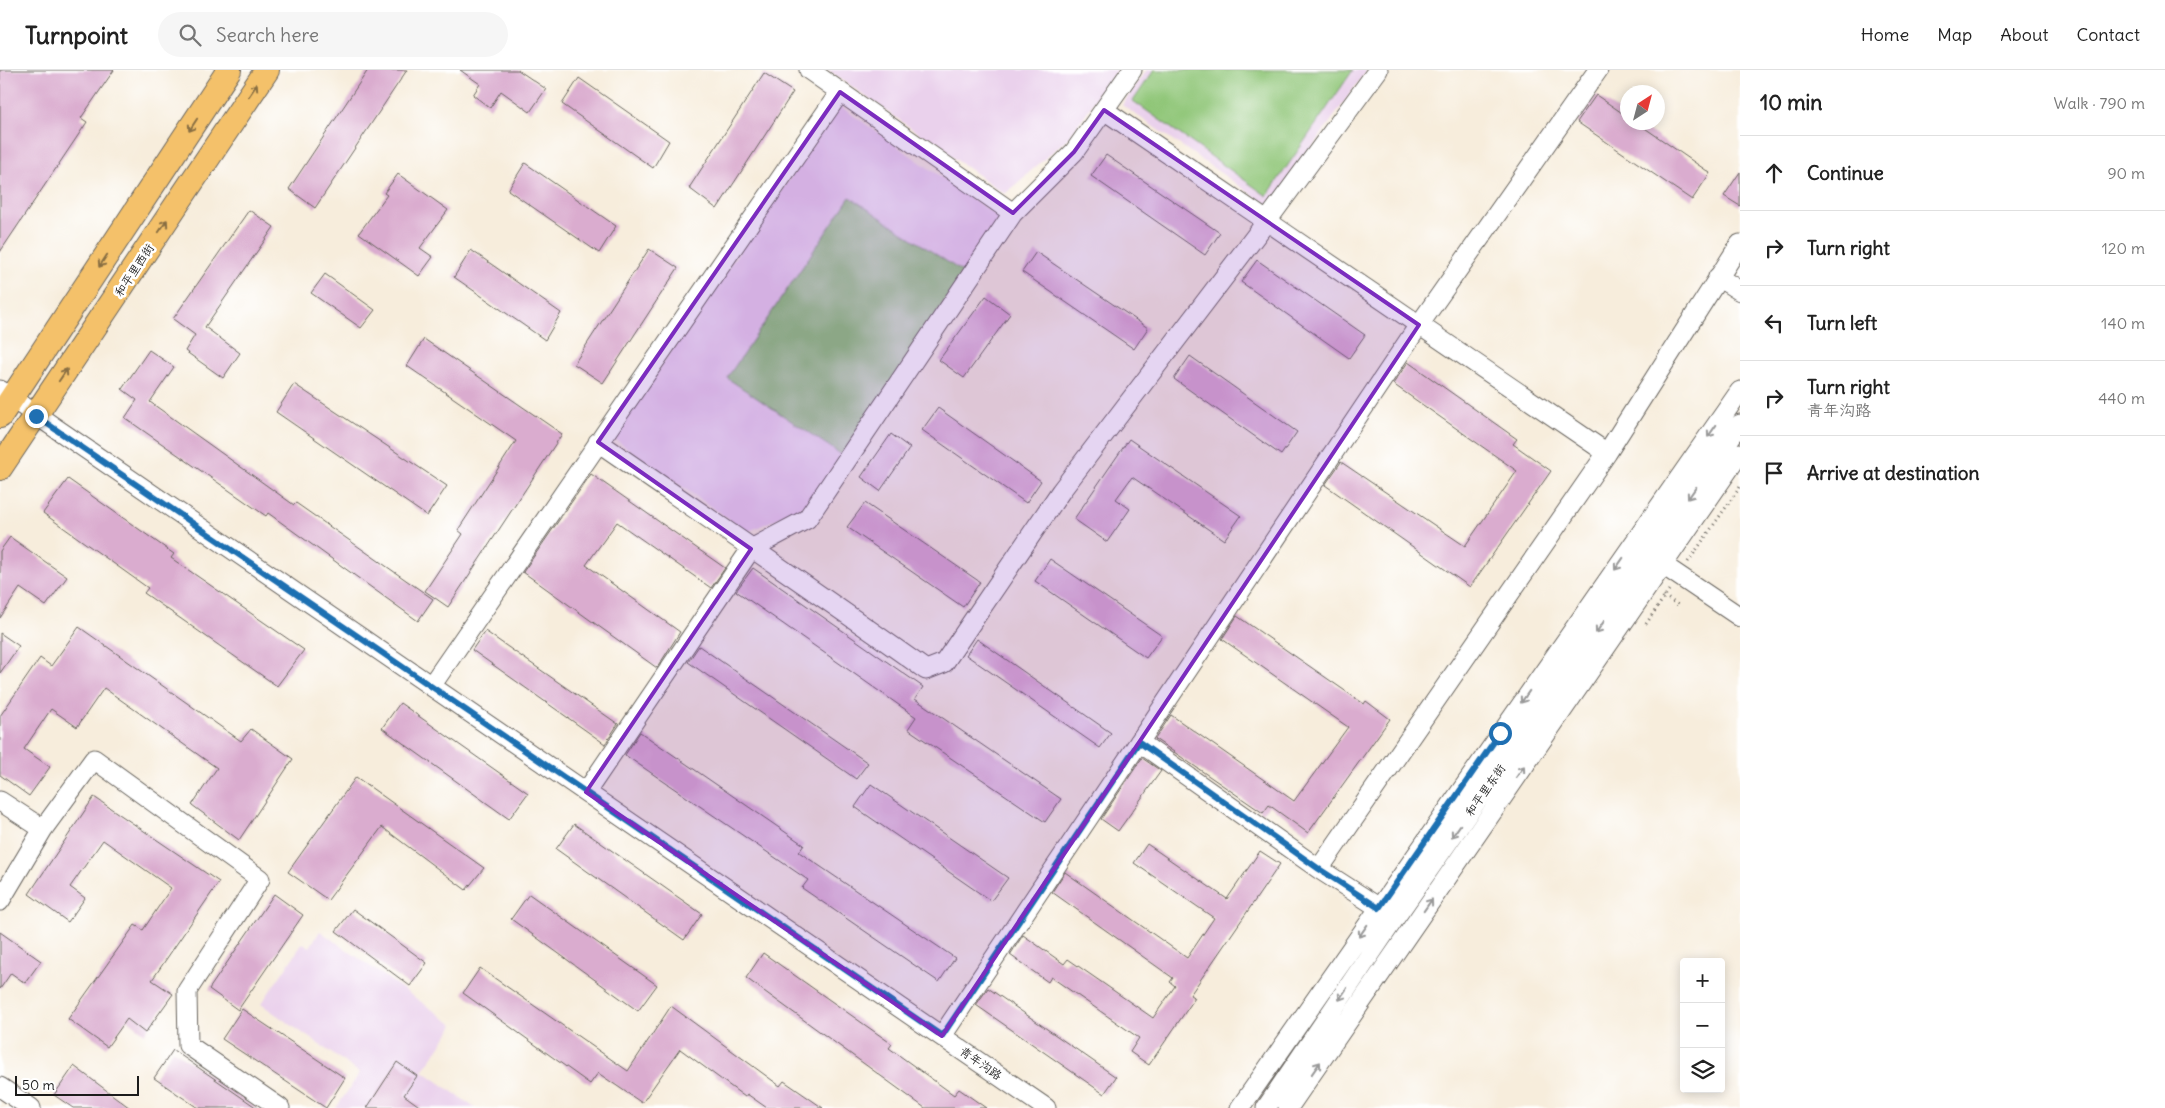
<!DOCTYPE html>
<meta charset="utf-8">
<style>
body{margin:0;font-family:Delius,"LXGW WenKai TC",sans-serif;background:#f6f6f6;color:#222}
.controls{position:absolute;right:15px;bottom:15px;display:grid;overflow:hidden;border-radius:5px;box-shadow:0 2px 12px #0003}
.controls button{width:45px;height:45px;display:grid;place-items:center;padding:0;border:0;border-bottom:1px solid #e0e0e0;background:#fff;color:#222;font:25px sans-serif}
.compass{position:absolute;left:1620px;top:15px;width:45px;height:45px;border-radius:50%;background:#fff;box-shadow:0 2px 12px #0003;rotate:36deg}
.scale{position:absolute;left:15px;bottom:12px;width:124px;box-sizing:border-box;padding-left:5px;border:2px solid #1c1c1c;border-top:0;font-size:14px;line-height:18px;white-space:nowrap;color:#1c1c1c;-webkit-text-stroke:4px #fff;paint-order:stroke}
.stop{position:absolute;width:15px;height:15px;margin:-11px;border:4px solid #1f6fb2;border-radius:50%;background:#fff}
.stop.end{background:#1f6fb2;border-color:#fff;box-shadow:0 1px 5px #0008}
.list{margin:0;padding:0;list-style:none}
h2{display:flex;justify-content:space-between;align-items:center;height:65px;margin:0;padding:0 20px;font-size:21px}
h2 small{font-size:16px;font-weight:400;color:#767676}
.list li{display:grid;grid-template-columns:32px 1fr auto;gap:15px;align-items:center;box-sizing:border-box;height:75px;padding:0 20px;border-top:1px solid #e0e0e0}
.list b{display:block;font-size:19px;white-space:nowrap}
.list p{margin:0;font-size:16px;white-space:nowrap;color:#767676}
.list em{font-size:16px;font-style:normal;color:#767676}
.icon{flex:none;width:28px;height:28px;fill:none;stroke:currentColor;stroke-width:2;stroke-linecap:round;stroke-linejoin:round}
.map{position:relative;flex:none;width:1740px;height:1038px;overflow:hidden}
header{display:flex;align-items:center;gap:30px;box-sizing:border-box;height:70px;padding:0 25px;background:#fff;border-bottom:1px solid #e0e0e0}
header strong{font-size:24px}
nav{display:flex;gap:28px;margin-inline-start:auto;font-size:18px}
.search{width:350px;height:45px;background:#f6f6f6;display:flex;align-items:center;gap:12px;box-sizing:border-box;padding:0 18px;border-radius:28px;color:#767676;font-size:19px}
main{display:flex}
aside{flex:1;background:#fff}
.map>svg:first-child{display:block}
.built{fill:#ead1ec}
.green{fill:#90c678;stroke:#56714a}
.building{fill:#daaccf}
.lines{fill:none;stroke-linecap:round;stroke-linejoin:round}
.minor-casing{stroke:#69655f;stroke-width:21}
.major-casing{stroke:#69655f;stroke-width:26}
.path{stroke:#69655f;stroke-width:3;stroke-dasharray:1 4;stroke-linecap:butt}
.minor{stroke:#fff;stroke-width:19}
.major{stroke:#f4c16a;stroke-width:24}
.oneway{stroke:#886e43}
.oneway2{stroke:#999}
.route{stroke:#1f6fb2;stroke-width:6}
.marked{fill:#7b2cbf;fill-opacity:0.2;stroke:#7b2cbf;stroke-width:4;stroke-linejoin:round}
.labels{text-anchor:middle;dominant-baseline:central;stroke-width:5;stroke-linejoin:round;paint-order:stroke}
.street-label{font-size:12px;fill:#1c1c1c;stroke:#fff}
</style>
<header>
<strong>Turnpoint</strong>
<div class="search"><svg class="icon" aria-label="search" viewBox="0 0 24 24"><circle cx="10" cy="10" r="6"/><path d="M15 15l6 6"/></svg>Search here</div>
<nav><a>Home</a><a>Map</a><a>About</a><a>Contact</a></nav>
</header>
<main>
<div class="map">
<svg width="1740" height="1038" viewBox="0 0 1740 1038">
<rect width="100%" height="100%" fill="#fff"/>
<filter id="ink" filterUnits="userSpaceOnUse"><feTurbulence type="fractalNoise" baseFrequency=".02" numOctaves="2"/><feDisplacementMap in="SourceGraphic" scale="10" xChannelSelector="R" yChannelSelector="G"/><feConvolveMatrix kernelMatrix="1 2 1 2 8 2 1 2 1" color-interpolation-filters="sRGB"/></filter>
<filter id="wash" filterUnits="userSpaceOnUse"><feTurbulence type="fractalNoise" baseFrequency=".0096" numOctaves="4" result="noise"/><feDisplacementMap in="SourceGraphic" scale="20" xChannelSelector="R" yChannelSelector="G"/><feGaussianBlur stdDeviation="1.12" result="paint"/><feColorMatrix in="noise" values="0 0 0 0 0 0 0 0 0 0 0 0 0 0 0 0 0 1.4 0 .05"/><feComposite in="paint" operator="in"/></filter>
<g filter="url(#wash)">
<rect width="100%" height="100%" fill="#f7eddc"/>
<path class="built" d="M 828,0 L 1117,0 L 1069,67 L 1005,124 Z
M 1147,0 L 1367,0 L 1270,137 L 1122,35 Z
M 840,36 L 1001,149 L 809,434 L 747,462 L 612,367 Z
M 320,861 L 454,955 L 423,1001 L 475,1038 L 336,1038 L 360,1003 L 261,934 L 303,873 L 310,877 Z"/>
<path class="green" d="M 1154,0 L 1353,0 L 1267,126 L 1133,31 Z
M 850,127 L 964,203 L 842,385 L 727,308 Z"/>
<g id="blocks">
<path class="building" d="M 0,0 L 114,0 L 81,48 L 87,52 L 0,182 Z
M 368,0 L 407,0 L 315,138 L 289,119 Z
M 460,0 L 518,0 L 546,19 L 530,42 L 501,21 L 490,38 L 473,25 L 480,14 Z
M 764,3 L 793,22 L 717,139 L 689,118 Z
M 579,8 L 669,71 L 653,98 L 562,34 Z
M 1596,25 L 1628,47 L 1628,52 L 1636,52 L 1710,103 L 1692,130 L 1577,52 Z
M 1106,85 L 1220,163 L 1205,185 L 1091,106 Z
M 525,93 L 616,156 L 599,183 L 508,120 Z
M 1740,102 L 1740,136 L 1724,126 Z
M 398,104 L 448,140 L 420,178 L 433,187 L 419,206 L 359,163 L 387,125 L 384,123 Z
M 249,140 L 274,157 L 205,257 L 240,283 L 223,308 L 185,281 L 195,265 L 173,249 Z
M 649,179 L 678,198 L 603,313 L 574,294 Z
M 471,180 L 561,243 L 545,270 L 454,207 Z
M 1036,182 L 1148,258 L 1134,279 L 1022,202 Z
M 1257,190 L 1365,265 L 1349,288 L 1241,212 Z
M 325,204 L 375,240 L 361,258 L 311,223 Z
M 986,226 L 1010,244 L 964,308 L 939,290 Z
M 424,269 L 562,364 L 448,537 L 425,521 L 463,464 L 458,460 L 516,371 L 407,296 Z
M 149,280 L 174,297 L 150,332 L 294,435 L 296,433 L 433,529 L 418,551 L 268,443 L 266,446 L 125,348 L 137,330 L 122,319 Z
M 1190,286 L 1297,362 L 1281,385 L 1174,309 Z
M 1408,292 L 1517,369 L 1513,374 L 1551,401 L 1470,517 L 1325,415 L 1341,392 L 1465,476 L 1517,401 L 1393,314 Z
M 294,314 L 447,416 L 427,446 L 276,342 Z
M 938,338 L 1041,411 L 1026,433 L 922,360 Z
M 891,364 L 910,378 L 880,421 L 861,407 Z
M 1129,369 L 1241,446 L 1224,470 L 1132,407 L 1116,429 L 1130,439 L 1107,472 L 1074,449 Z
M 591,404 L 725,498 L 711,518 L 617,452 L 586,495 L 680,562 L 657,598 L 523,502 Z
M 68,409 L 174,484 L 171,488 L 304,580 L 277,616 L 144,523 L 148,518 L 43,443 Z
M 865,433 L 980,512 L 963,537 L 847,457 Z
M 10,467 L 67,507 L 46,536 L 20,518 L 0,548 L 0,481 Z
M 1050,489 L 1162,566 L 1146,588 L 1035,511 Z
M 753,498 L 923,617 L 915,629 L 1061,729 L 1045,752 L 908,659 L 916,647 L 736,521 Z
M 1237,546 L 1364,634 L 1366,631 L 1390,649 L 1308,763 L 1269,735 L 1263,743 L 1155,669 L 1171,645 L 1294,731 L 1348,657 L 1222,569 Z
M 79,557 L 241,671 L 251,659 L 293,689 L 239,770 L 192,735 L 217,698 L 104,618 L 77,657 L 51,639 L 24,679 L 50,697 L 29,726 L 0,705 L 0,646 L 40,588 L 51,596 Z
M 485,561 L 618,654 L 605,674 L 472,580 Z
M 0,563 L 19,576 L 0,603 Z
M 977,569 L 1111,663 L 1100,678 L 966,585 Z
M 699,576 L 868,693 L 856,709 L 688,592 Z
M 400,633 L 528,723 L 509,749 L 382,658 Z
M 640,662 L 804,775 L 799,782 L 955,888 L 939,912 L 802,818 L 808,810 L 625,685 Z
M 1142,688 L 1161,701 L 1118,761 L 1101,749 Z
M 356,707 L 484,798 L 466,820 L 382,757 L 328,830 L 288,802 Z
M 871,714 L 1008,808 L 991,831 L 855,737 Z
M 94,727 L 219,812 L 152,910 L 173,924 L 145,963 L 127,949 L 107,977 L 68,949 L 135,855 L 143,860 L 171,818 L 103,770 L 70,817 L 85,828 L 68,852 L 29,824 Z
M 574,754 L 702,844 L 684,870 L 556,779 Z
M 1147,774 L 1227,829 L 1260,781 L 1280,794 L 1190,925 L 1195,928 L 1149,995 L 1130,982 L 1139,968 L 1051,907 L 1048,912 L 1010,885 L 1023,865 L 1064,894 L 1068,889 L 1153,948 L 1175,916 L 1170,912 L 1173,908 L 1052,822 L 1065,802 L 1187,888 L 1214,848 L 1134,793 Z
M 274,824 L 303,845 L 238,940 L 209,919 Z
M 529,824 L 657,915 L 638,941 L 511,849 Z
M 353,839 L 427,893 L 410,916 L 336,861 Z
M 0,862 L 41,891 L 25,913 L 11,903 L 0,919 Z
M 763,883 L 892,974 L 889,978 L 954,1025 L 959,1019 L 986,1038 L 925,1038 L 746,908 Z
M 480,898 L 628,1001 L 671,936 L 780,1016 L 784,1011 L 823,1038 L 767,1038 L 747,1024 L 745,1027 L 680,979 L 642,1033 L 598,1003 L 590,1014 L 463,923 Z
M 988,918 L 1116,1007 L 1104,1024 L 976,935 Z
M 242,939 L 345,1008 L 326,1038 L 222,969 Z
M 173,980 L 257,1038 L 198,1038 L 154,1008 Z
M 397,992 L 417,1006 L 404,1025 L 422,1038 L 367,1038 Z
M 74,996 L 130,1038 L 73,1038 L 54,1025 Z"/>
</g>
</g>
<g filter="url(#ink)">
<use href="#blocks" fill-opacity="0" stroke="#69655f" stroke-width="1"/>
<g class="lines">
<g class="minor-casing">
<path id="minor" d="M 809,0 L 1013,143
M 1104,40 L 1607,383
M 1718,207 L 1740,221
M 0,320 L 1046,1038
M 598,372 C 708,448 818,523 926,600 L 944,593 L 1061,421 L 1267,151 L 1378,0
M 1663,495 L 1740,547
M 431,616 L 840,22
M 1139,672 L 1319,799
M 586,722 L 751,479 L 807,449 L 1013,143 L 1074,82 L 1132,0
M 0,731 L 43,759
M 0,831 L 43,759 L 94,689 L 260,809 L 187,921 L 188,975 L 280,1038
M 1395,848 L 1319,799 L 1607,383 L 1740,174
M 942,966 L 1419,255 L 1598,0
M 0,1017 L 31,1038
M 1240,1038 L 1740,321
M 1266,1038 L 1395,848 L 1740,354
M 1288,1038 L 1740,383"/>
</g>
<g class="major-casing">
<path id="major" d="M 0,346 L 229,0
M 0,398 L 267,0"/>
</g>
<path class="path" d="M 1688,492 L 1740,417
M 1664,526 L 1678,535
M 1646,554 L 1669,520"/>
<use href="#minor" class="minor"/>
<use href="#major" class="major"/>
</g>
<defs><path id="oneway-shaft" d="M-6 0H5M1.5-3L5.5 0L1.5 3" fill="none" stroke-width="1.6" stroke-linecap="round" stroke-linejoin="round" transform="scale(1.25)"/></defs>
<g class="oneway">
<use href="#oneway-shaft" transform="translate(253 20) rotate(-56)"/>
<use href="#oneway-shaft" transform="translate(193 55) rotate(123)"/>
<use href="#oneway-shaft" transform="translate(163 156) rotate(-56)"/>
<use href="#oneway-shaft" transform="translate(103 191) rotate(123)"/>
<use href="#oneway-shaft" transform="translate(63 305) rotate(-56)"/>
</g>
<g class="oneway2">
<use href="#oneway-shaft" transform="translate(1712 361) rotate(125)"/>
<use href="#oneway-shaft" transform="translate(1692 423) rotate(125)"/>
<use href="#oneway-shaft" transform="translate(1619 494) rotate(125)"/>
<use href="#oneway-shaft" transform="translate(1600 557) rotate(125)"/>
<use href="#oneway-shaft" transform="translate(1525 627) rotate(125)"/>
<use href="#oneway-shaft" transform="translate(1520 702) rotate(-55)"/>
<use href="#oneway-shaft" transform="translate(1456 761) rotate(125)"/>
<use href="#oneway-shaft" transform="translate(1428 835) rotate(-55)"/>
<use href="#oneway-shaft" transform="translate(1363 861) rotate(125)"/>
<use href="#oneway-shaft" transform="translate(1343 924) rotate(124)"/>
<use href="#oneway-shaft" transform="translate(1316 998) rotate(-55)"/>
</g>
</g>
<g class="lines" filter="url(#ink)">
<path class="route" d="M 36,346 L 942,966 L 1139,672 L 1319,799 L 1379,838 L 1500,663"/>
</g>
<path class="marked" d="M 840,22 L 1013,143 L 1074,82 L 1104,40 L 1419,255 L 942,966 L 586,722 L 751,479 L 598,372 Z"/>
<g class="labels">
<g class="street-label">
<text transform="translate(134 200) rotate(-56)">和平里西街</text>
<text transform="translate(1485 720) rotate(-55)">和平里东街</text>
<text transform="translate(981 993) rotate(35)">青年沟路</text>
</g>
</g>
</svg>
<div class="controls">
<button>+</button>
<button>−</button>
<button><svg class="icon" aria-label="layers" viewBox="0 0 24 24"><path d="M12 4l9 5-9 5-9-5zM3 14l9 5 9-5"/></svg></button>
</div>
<svg class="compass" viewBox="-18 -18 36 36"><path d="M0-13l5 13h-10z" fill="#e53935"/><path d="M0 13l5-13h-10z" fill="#767676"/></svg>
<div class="scale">50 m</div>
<div class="stop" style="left:1500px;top:663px"></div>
<div class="stop end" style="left:36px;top:346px"></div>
</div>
<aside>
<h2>10 min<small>Walk · 790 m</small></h2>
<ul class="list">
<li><svg class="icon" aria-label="ahead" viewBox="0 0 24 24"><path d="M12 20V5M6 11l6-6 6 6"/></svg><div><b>Continue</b></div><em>90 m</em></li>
<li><svg class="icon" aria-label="right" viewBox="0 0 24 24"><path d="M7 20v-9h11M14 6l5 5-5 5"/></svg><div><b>Turn right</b></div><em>120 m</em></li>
<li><svg class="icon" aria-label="left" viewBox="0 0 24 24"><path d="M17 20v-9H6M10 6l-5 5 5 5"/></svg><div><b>Turn left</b></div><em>140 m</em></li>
<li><svg class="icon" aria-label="right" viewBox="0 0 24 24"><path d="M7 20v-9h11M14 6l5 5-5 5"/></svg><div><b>Turn right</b><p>青年沟路</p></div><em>440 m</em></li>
<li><svg class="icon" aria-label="arrive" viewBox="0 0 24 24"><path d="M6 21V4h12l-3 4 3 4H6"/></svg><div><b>Arrive at destination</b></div></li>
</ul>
</aside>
</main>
